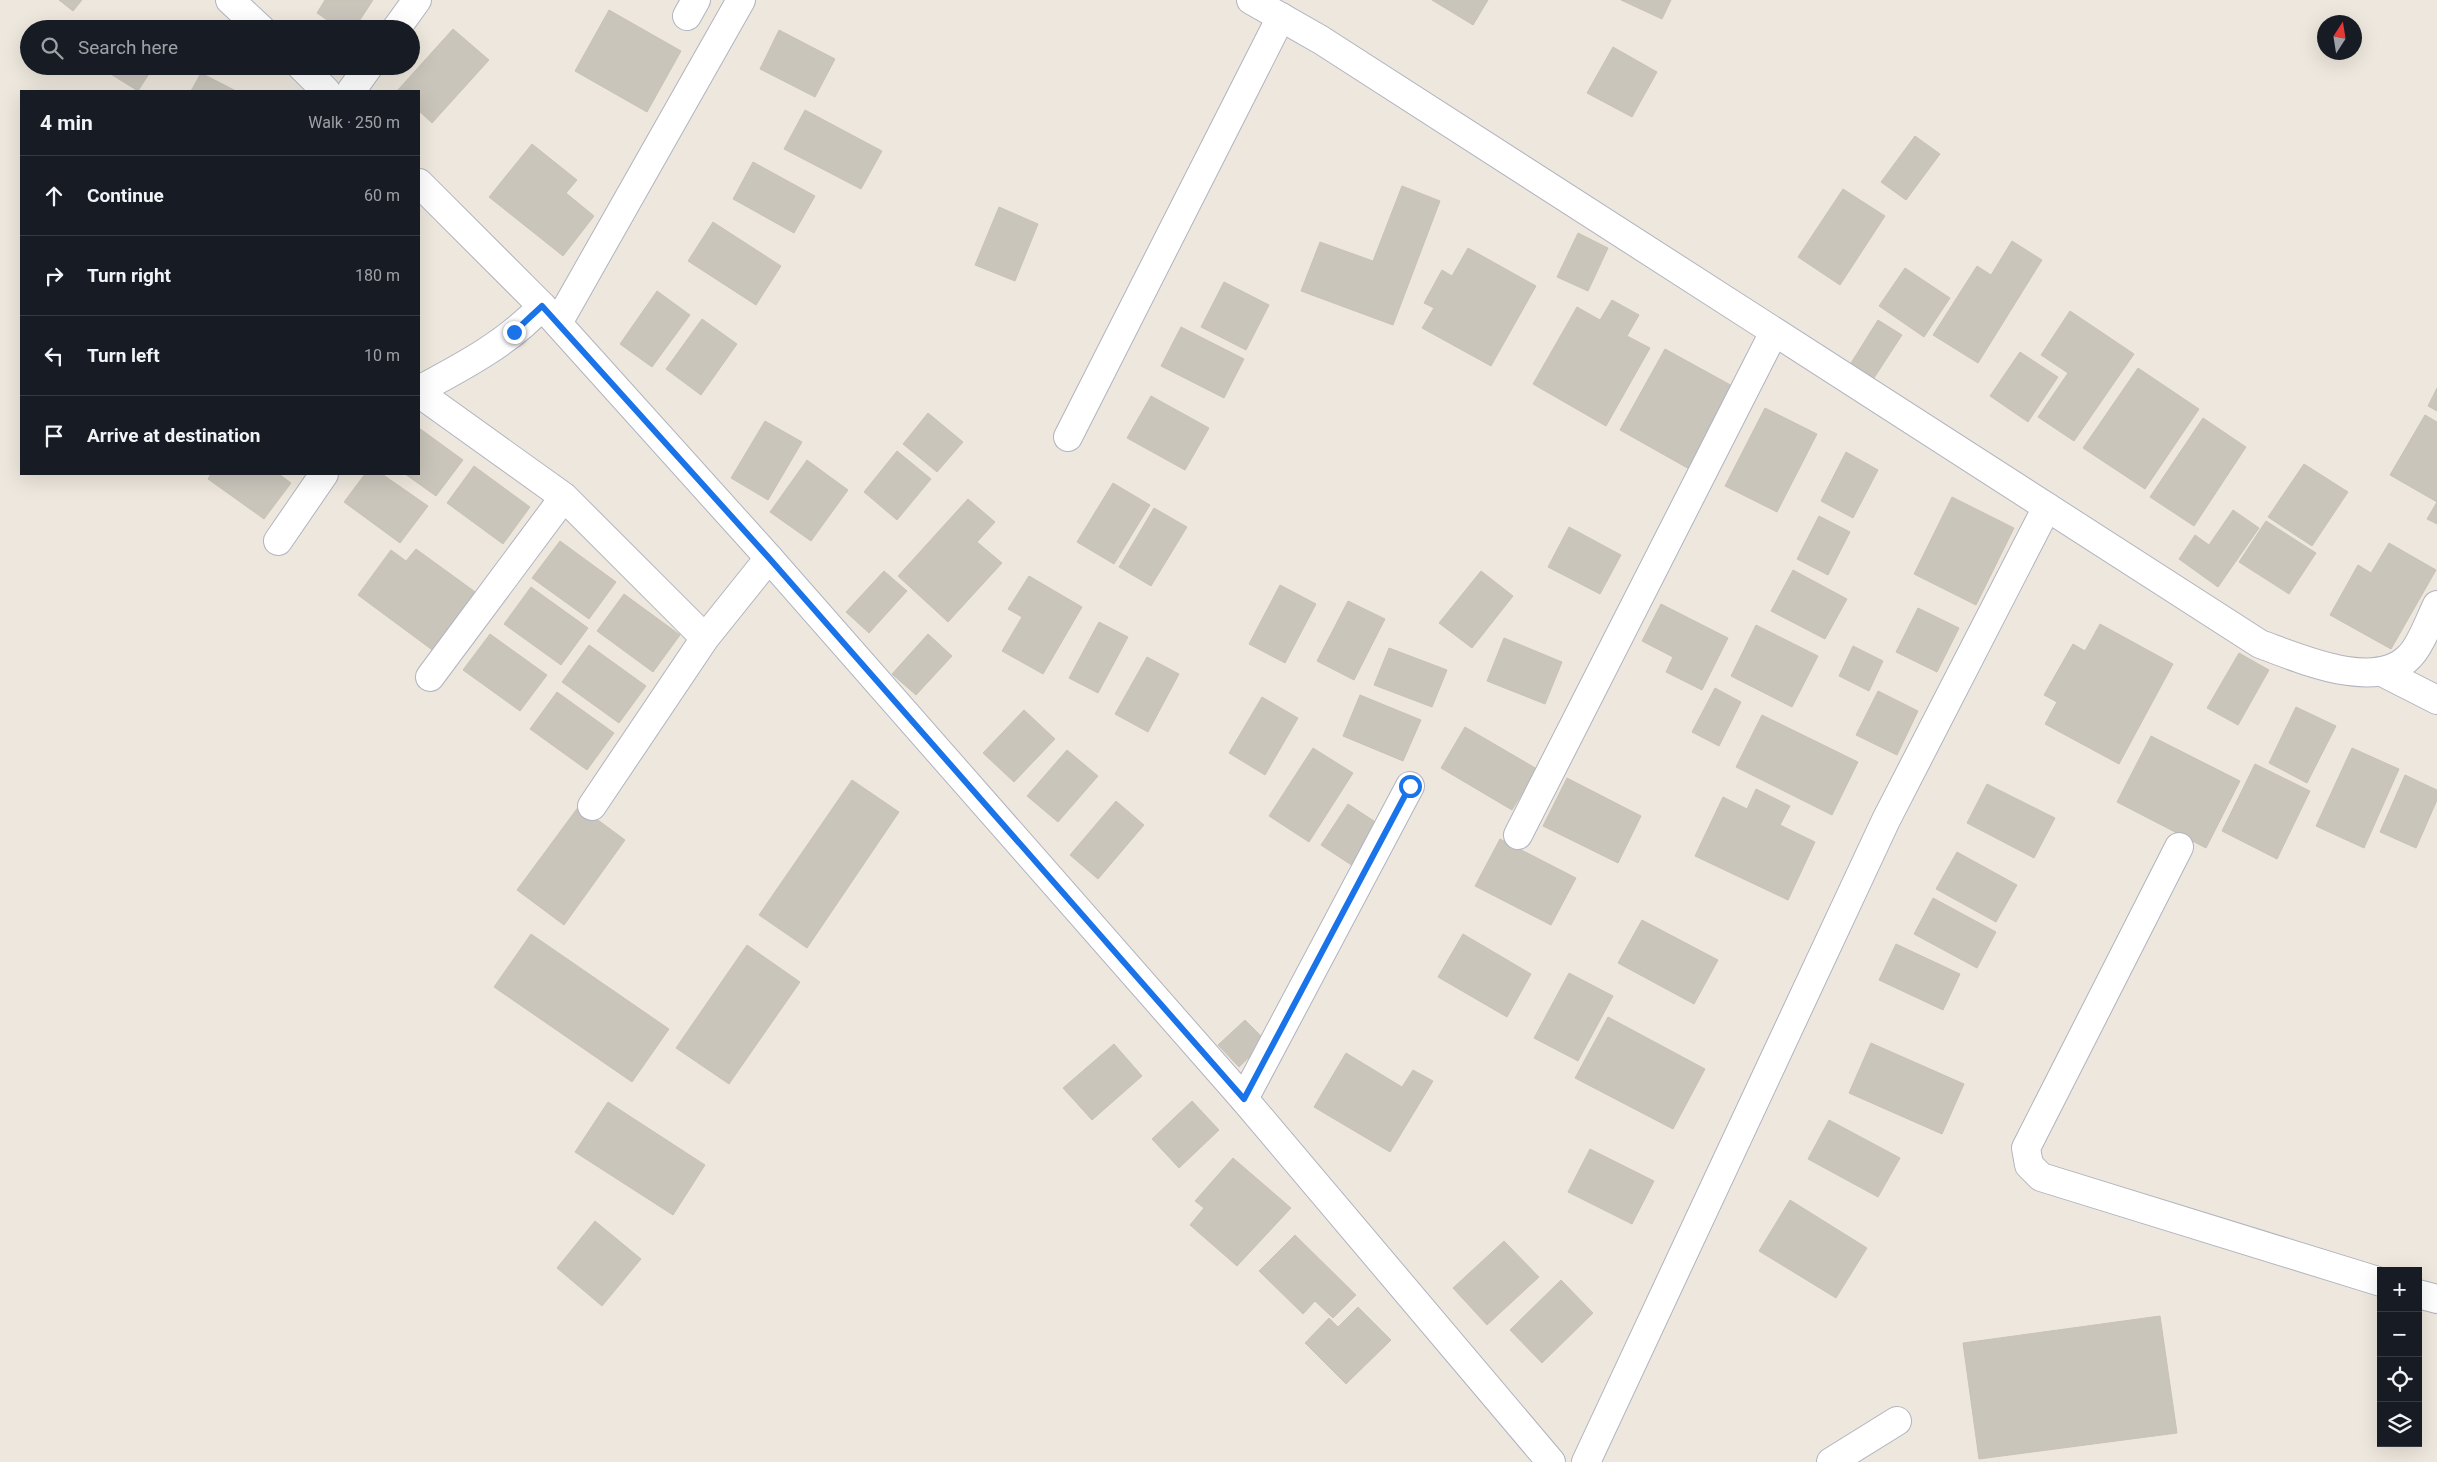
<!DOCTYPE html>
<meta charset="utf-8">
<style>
body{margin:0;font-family:Roboto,sans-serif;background:#20242c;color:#f1f3f6}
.controls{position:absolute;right:15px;bottom:15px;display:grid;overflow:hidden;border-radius:0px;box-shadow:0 5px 20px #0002}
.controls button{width:45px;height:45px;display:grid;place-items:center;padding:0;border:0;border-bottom:1px solid #363941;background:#171b24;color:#f1f3f6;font:25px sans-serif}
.compass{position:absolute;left:2317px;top:15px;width:45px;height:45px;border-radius:50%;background:#171b24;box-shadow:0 5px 20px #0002;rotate:12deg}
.stop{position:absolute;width:15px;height:15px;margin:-11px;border:4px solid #1a73e8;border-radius:50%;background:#fff}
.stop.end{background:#1a73e8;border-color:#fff;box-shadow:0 1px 5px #0008}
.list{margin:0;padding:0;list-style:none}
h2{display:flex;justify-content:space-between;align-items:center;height:65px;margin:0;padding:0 20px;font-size:21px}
h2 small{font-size:16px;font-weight:400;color:#9ea1a6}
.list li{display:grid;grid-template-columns:32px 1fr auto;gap:15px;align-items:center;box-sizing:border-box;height:80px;padding:0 20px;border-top:1px solid #363941}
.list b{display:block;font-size:19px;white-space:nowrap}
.list em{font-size:16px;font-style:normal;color:#9ea1a6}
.icon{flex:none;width:28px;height:28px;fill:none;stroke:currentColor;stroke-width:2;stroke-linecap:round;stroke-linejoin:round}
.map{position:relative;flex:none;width:2437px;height:1462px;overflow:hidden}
.search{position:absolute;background:#171b24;box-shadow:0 5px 20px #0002;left:20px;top:20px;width:400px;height:55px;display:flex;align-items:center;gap:12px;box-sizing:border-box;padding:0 18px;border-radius:28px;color:#9ea1a6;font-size:19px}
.panel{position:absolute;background:#171b24;box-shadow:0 5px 20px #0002;left:20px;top:90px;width:400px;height:385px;border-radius:0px}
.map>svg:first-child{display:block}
.building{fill:#c9c5bb;stroke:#c9c3b6}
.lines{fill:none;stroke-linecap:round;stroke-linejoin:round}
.minor-casing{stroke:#b1b3bf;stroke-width:30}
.tertiary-casing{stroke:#b1b3bf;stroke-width:30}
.minor{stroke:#fff;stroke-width:28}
.tertiary{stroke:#fff;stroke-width:28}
.route{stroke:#1a73e8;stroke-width:6}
</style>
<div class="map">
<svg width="2437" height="1462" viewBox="0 0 2437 1462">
<rect width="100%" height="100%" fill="#ede7dd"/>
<path class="building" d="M 59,0 L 82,0 L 73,11 Z
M 325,0 L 373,0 L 354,29 L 340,29 L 317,13 Z
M 1432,0 L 1488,0 L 1473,25 Z
M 1621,0 L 1671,0 L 1662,19 Z
M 609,10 L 681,51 L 647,112 L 575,71 Z
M 453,29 L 489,60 L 432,123 L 419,111 L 419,91 L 397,91 Z
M 779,30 L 835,59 L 815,97 L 760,69 Z
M 1613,47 L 1657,72 L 1632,117 L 1587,93 Z
M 98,66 L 154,66 L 138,91 Z
M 201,73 L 236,91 L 191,91 Z
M 805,110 L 882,151 L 861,189 L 784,149 Z
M 1915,136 L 1940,154 L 1906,200 L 1881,182 Z
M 532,144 L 577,180 L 566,193 L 594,216 L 563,256 L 489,197 Z
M 753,162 L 815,196 L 794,233 L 733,199 Z
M 1402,186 L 1440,201 L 1393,325 L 1301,291 L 1320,242 L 1373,261 Z
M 1843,189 L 1885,216 L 1840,285 L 1798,257 Z
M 999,207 L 1038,224 L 1015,281 L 975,265 Z
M 713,222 L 781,266 L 756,305 L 688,261 Z
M 1578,233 L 1608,248 L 1588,291 L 1557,277 Z
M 2012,241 L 2042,260 L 1978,363 L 1933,335 L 1977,266 L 1991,275 Z
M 1468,248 L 1536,286 L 1491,366 L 1422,328 L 1434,308 L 1424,303 L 1442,270 L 1452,276 Z
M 1905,268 L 1950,298 L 1924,337 L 1879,306 Z
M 1224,282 L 1269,305 L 1246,350 L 1201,327 Z
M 657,291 L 690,315 L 652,367 L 620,344 Z
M 1612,300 L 1639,315 L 1627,336 L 1650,348 L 1606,426 L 1533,384 L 1577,307 L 1600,320 Z
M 2070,311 L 2134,354 L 2074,441 L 2038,417 L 2068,373 L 2041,355 Z
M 702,319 L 737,344 L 701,395 L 666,369 Z
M 1878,320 L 1902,335 L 1874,378 L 1851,363 Z
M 1181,327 L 1244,359 L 1224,398 L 1161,366 Z
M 1665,349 L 1736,388 L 1691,470 L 1620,430 Z
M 2020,352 L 2058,377 L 2028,422 L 1990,396 Z
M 2138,368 L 2199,409 L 2145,489 L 2083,448 Z
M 2437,388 L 2437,411 L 2428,406 Z
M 1151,396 L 1209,428 L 1185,470 L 1127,438 Z
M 1765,408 L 1817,434 L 1777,512 L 1725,486 Z
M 928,413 L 963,442 L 937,472 L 903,444 Z
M 2425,415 L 2437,422 L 2437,524 L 2427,519 L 2437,502 L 2390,475 Z
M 2203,418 L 2246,447 L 2194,526 L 2150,497 Z
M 765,421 L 802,442 L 768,500 L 731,478 Z
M 419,428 L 463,460 L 436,496 L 405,474 L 419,474 Z
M 897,451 L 931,479 L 897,520 L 864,492 Z
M 1846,452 L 1878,470 L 1853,518 L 1821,501 Z
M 807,460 L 848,490 L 811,541 L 770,512 Z
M 2304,464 L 2348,492 L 2312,546 L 2268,517 Z
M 474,466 L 530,507 L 503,544 L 447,503 Z
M 211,474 L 279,474 L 291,483 L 264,519 L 208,479 Z
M 365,474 L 382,474 L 428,506 L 400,543 L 344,502 Z
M 1113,483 L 1150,505 L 1114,564 L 1077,542 Z
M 1952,497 L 2014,528 L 1976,605 L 1914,574 Z
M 968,499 L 995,522 L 977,542 L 1002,563 L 948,622 L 898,576 Z
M 1154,508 L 1187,527 L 1151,586 L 1119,567 Z
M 2233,510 L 2259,528 L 2218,587 L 2179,559 L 2195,535 L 2209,545 Z
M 1819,516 L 1850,532 L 1828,575 L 1797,559 Z
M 2266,521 L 2316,553 L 2289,594 L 2239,562 Z
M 1569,527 L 1621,555 L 1600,594 L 1548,567 Z
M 560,541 L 616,582 L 589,619 L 532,578 Z
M 2389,543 L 2436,570 L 2391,649 L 2330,615 L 2358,565 L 2371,573 Z
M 416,549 L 478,594 L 435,652 L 358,595 L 391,550 L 406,561 Z
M 1793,570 L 1847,599 L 1825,639 L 1771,611 Z
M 884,571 L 907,591 L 869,633 L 846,612 Z
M 1481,571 L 1513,596 L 1472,648 L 1439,623 Z
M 1029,576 L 1082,607 L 1043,674 L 1002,651 L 1022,617 L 1008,609 Z
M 1280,585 L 1316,604 L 1285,663 L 1249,644 Z
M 531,587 L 588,628 L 561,665 L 504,624 Z
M 624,594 L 680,635 L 653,672 L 597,631 Z
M 1348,601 L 1385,619 L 1354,680 L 1317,661 Z
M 1661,604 L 1728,638 L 1702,690 L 1666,672 L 1673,657 L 1642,641 Z
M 1918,608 L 1959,628 L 1937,672 L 1896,652 Z
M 1099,622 L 1128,637 L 1098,693 L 1069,678 Z
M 2100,624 L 2173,664 L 2119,764 L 2045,724 L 2057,702 L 2044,695 L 2073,644 L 2085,651 Z
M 1756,625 L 1818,656 L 1792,707 L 1731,676 Z
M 490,634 L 547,675 L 520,711 L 463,670 Z
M 928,634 L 952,656 L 916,695 L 892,674 Z
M 1504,638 L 1562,662 L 1545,704 L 1487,681 Z
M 589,645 L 646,686 L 619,723 L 562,682 Z
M 1853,646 L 1883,661 L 1869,691 L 1839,676 Z
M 1389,648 L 1447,670 L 1432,707 L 1374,685 Z
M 2239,653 L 2269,670 L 2238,725 L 2207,708 Z
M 1147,657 L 1179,674 L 1148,732 L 1115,714 Z
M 1715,688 L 1741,702 L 1719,746 L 1692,732 Z
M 1878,691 L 1918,711 L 1897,755 L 1856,735 Z
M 557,692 L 614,733 L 587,770 L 530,729 Z
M 1360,695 L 1421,720 L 1403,761 L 1343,736 Z
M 1262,697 L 1298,718 L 1265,775 L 1229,753 Z
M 2296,707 L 2336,726 L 2307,783 L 2269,763 Z
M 1024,710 L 1055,739 L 1014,782 L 983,753 Z
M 1762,715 L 1858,762 L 1832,815 L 1736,767 Z
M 1465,727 L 1537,769 L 1512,810 L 1441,768 Z
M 2151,736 L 2240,781 L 2206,848 L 2117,802 Z
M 1313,748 L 1353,773 L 1309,842 L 1269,816 Z
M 2352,748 L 2399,769 L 2364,848 L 2316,826 Z
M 1067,750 L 1098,776 L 1058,822 L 1027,796 Z
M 2255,764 L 2310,791 L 2277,859 L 2222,831 Z
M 2405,775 L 2437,790 L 2437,800 L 2416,848 L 2380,832 Z
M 1567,778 L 1641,816 L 1618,863 L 1543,826 Z
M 852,780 L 899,812 L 807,948 L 759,915 Z
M 1987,784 L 2055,818 L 2034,858 L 1967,823 Z
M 1756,789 L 1790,806 L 1780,825 L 1815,842 L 1788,900 L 1695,856 L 1723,797 L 1747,809 Z
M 1116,801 L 1144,825 L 1098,879 L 1070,855 Z
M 1348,804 L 1383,827 L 1356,868 L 1321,845 Z
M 579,806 L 625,840 L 564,925 L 517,890 Z
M 1500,839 L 1576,878 L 1551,925 L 1475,886 Z
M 1957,852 L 2017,885 L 1996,922 L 1936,889 Z
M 1933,898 L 1996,932 L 1977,968 L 1914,934 Z
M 1642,920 L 1718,960 L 1694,1004 L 1618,963 Z
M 531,934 L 669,1029 L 632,1082 L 494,987 Z
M 1463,934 L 1531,974 L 1507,1017 L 1438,977 Z
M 1896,944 L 1960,974 L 1943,1010 L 1879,980 Z
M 747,945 L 800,982 L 729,1084 L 676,1048 Z
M 1569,973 L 1613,996 L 1578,1061 L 1534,1038 Z
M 1608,1017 L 1705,1069 L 1673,1129 L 1575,1078 Z
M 1245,1020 L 1266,1041 L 1239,1067 L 1218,1045 Z
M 1871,1043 L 1964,1084 L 1942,1134 L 1849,1093 Z
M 1114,1044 L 1142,1076 L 1092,1120 L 1063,1088 Z
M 1346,1053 L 1402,1087 L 1413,1070 L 1433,1081 L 1390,1152 L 1314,1107 Z
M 1192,1101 L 1219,1130 L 1179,1168 L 1152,1139 Z
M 608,1102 L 705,1165 L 673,1215 L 575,1152 Z
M 1829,1120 L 1900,1158 L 1878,1197 L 1808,1159 Z
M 1590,1149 L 1654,1181 L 1632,1224 L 1568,1192 Z
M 1233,1158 L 1291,1208 L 1237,1266 L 1190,1225 L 1204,1208 L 1195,1201 Z
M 1790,1200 L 1867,1248 L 1836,1298 L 1759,1251 Z
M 595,1221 L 641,1259 L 602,1306 L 557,1268 Z
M 1295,1235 L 1356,1295 L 1333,1318 L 1315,1301 L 1303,1314 L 1259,1271 Z
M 1504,1241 L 1539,1277 L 1487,1325 L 1453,1288 Z
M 1561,1280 L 1593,1313 L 1542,1363 L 1510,1330 Z
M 1358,1307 L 1391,1340 L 1346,1384 L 1305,1343 L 1329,1318 L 1338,1327 Z
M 2160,1316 L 2177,1433 L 1979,1459 L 1963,1343 Z"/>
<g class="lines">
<g class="minor-casing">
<path id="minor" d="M 687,16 L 696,0
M 396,29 L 417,0
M 351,91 L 369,66
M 419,390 C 462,367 508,343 542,306
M 419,393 L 564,497 L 705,638
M 1068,437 L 1281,17
M 278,541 L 324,474
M 2382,672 L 2437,700
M 430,677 L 564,497
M 592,806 L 705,638 L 769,558
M 1518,835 L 1774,332
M 2179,847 L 2026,1148 L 2029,1165 L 2041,1177 L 2381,1282
M 1244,1099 L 1410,786
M 2418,1294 L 2437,1299
M 1586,1462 L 1886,820 L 2047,507
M 1831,1462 L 1897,1421"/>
</g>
<g class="tertiary-casing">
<path id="tertiary" d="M 230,0 L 261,29
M 1251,0 L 1321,40 L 2260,644 C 2299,658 2376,693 2410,656 C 2421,645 2430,619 2437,605
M 301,66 L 326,91
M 419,183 L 542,306 L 769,558 L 1244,1099 L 1551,1462
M 558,323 L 741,0"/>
</g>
<use href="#minor" class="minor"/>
<use href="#tertiary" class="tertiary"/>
</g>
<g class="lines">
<path class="route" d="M 514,332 L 542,306 L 769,558 L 1244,1099 L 1410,786"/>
</g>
</svg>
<div class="controls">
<button>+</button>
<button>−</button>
<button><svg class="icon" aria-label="locate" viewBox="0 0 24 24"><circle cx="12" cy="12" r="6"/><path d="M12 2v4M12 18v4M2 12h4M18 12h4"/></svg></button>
<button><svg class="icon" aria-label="layers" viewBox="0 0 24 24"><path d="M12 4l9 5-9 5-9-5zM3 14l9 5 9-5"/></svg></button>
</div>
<svg class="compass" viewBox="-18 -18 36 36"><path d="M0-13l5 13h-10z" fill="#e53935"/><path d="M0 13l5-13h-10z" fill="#9ea1a6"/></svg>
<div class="stop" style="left:1410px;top:786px"></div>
<div class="stop end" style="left:514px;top:332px"></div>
<div class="search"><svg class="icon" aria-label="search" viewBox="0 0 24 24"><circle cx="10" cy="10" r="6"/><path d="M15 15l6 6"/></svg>Search here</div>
<section class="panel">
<h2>4 min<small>Walk · 250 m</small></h2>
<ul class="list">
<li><svg class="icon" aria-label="ahead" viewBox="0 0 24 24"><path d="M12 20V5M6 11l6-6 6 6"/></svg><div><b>Continue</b></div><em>60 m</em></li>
<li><svg class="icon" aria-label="right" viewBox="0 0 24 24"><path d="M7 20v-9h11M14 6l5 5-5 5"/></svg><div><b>Turn right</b></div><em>180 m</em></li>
<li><svg class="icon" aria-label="left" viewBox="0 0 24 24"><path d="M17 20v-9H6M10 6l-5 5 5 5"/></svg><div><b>Turn left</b></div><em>10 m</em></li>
<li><svg class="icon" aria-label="arrive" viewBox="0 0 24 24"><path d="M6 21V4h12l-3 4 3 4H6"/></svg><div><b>Arrive at destination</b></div></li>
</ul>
</section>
</div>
